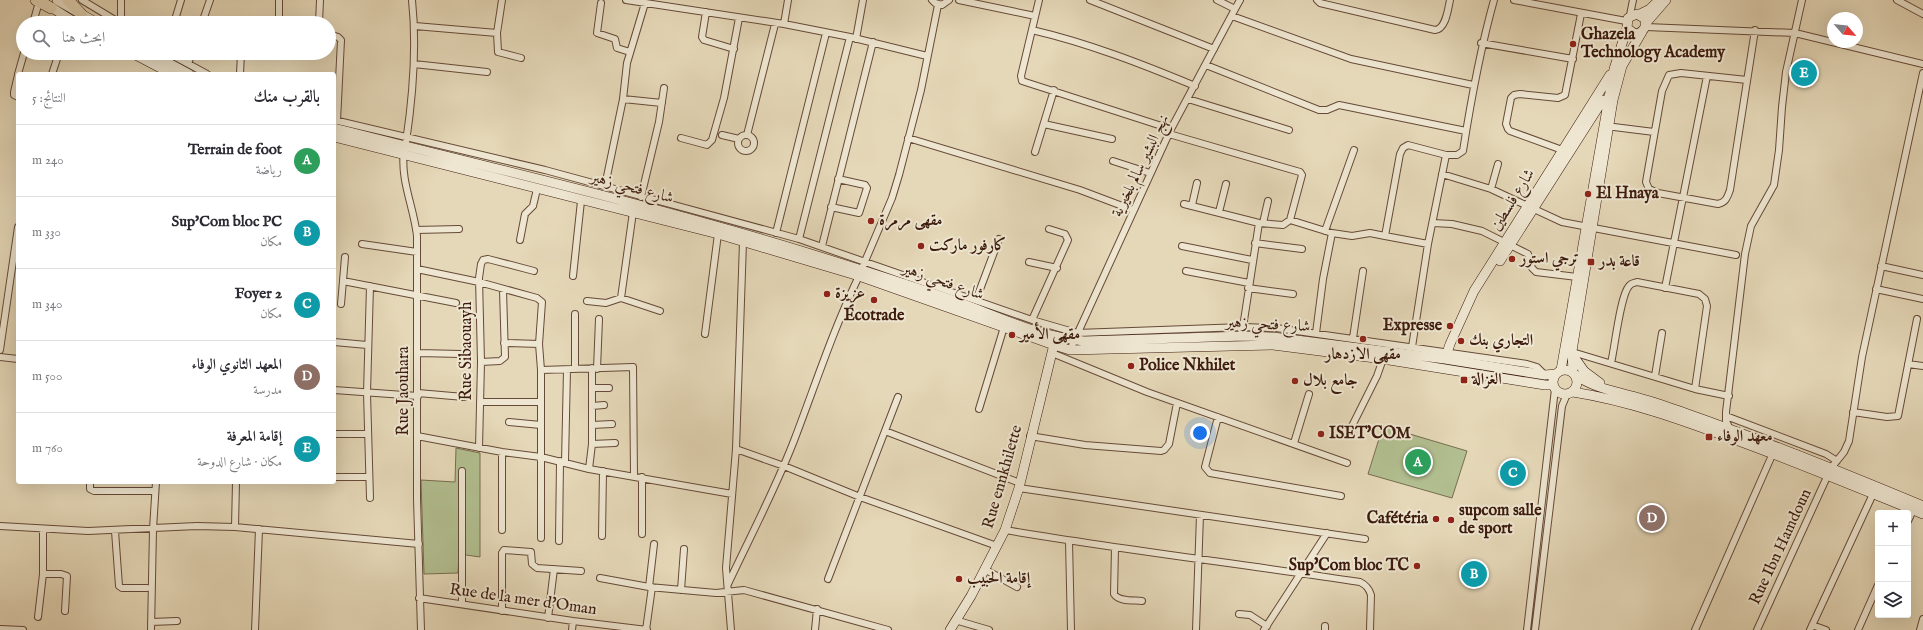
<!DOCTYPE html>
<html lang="ar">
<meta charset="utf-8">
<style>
body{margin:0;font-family:"IM FELL English",Amiri,serif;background:#f7f7f7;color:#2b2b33;direction:rtl}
.controls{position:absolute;right:12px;bottom:12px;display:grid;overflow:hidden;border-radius:4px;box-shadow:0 4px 16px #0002}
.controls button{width:36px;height:36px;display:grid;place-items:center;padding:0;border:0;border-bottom:1px solid #e1e1e2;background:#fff;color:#2b2b33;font:20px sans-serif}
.compass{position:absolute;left:1827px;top:12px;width:36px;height:36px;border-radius:50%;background:#fff;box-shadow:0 4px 16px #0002;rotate:118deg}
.you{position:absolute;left:1200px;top:433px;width:14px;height:14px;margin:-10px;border:3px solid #fff;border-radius:50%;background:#1a73e8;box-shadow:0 0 0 6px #1a73e833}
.badge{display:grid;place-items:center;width:26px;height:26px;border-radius:50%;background:#2563eb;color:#fff;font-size:13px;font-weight:700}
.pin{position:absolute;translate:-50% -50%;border:2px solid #fff;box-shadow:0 1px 4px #0006}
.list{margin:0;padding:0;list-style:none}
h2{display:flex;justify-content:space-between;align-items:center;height:52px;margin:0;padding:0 16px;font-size:17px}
h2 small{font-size:13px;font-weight:400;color:#7c7c81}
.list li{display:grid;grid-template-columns:26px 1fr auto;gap:12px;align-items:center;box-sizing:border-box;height:72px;padding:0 16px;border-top:1px solid #e1e1e2}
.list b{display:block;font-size:15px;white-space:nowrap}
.list p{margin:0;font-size:13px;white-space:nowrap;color:#7c7c81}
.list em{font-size:13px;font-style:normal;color:#7c7c81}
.icon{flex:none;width:22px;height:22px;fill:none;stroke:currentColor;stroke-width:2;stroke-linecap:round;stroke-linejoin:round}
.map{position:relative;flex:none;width:1923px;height:630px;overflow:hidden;direction:ltr}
.search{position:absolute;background:#fff;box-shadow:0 4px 16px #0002;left:16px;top:16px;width:320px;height:44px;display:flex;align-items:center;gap:10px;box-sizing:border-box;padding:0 14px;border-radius:22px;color:#7c7c81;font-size:15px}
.panel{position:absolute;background:#fff;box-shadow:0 4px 16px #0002;left:16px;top:72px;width:320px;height:412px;border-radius:4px;direction:rtl}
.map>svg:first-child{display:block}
.green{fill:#b2bf90;stroke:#776d4f}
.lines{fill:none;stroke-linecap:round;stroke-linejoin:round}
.street-casing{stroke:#664a38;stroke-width:8}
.secondary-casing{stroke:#3c1b0e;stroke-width:10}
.highway-casing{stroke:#3c1b0e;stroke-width:12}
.street{stroke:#eee6d1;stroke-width:6}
.secondary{stroke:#eee6d1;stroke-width:9}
.highway{stroke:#e5d8b8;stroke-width:11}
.poi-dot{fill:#8f2418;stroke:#eee6d1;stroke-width:1.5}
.labels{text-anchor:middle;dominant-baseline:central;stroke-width:4;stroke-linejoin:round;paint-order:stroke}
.poi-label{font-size:16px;font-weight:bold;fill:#3c1b0e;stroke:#eee6d1;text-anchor:start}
.street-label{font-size:16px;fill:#3c1b0e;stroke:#eee6d1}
</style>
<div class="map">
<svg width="1923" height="630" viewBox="0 0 1923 630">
<rect width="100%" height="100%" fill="#e5d8b8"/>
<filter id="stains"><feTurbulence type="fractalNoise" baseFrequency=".005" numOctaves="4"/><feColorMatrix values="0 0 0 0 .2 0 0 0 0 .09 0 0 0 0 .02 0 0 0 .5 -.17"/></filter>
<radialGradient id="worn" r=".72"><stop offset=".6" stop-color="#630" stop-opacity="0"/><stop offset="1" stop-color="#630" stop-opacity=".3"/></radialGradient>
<path class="green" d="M 1383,426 L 1467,451 L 1452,498 L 1368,474 Z
M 456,448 L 480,453 L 480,557 L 459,554 L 458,573 L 424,574 L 421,480 L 455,482 Z"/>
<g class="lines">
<g class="street-casing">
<path id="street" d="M 82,0 L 120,23
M 502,0 L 497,33 L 498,52 L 521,58
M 626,0 L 784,24 L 850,37 L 927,56
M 932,0 L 935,3 L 942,5 L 949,0
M 959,0 L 1035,16
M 1039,0 L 1021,76 L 1022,81 L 1171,129
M 1090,0 L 1214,49
M 1317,0 L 1320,3 L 1435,30 C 1446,29 1448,9 1450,0
M 1514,0 L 1626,21
M 1897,0 L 1923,14
M 601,3 L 597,33 L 615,39 L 617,48 L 630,52
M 1235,9 L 1240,0
M 706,12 L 702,37 L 704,40 L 734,49
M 1630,15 L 1633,0
M 1232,16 L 1351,59 L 1473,85
M 279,18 L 279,0
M 33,23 L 39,2
M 121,23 L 121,0
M 174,23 L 181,0
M 202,23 L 210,0
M 243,23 L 243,22
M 319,23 L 320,0
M 784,24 L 788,0
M 415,26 L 497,33
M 1646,27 L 1795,33 L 1923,64
M 1032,30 C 1088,43 1142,64 1195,86
M 329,34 L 338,37 L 341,40 L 337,121
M 856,39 L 863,0
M 1481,43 L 1573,59
M 168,53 L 207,74
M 188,64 L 192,53
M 414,64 L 487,72
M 1206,65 L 1319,110 L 1327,110 L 1339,105 L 1466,131
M 18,74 L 24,53
M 52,74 L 59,53
M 240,74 L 241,53
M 18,75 L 14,92 L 14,95 L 18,97
M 1747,80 L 1681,73 L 1669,75 L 1662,91 L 1647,176 L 1646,182 L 1649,189 L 1658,193 L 1718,204 C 1726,202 1727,198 1730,190 L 1755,30
M 623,99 L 662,103
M 1188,99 L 1289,130
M 334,120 L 545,170 L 799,239 L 1032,320 L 1077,333 L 1243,327 L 1276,328 L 1527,364 L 1537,367 L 1545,375
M 1044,124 L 1112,139
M 1606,126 L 1654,132
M 1169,134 L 1300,172 L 1302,175 L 1290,220 L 1283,225 L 1259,223 L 1184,204
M738 143a8 8 0 1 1 16 0a8 8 0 1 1-16 0Z
M 722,135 L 739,139
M 747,135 L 775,24
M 681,138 L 707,145 L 712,140 L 724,98 L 739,18
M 908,138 L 1080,190 L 1133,210
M 406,142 C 413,95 417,47 412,0
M 404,151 C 400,180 414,208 417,236 L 417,499 L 421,630
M 1565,151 L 1510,131 L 1508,129 L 1506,124 L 1511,98 L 1514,95 L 1520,94 L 1558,98 L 1565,95 L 1581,14
M 1035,152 L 1054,90
M 1113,161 L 1150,173
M 1442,174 L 1491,189 L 1562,222 L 1736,255
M 605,186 L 623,99 L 627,63 L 645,3
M 1491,189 L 1498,164
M 641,197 L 659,122 L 664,88
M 1192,205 L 1197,183
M 831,207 L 859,213 L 867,188 L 865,185 L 838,179
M 1219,212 L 1226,184
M 1290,220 L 1332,233 L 1352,236 L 1370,233 L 1385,236
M 1263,223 L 1268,201
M 1433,223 L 1452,224 L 1482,231 L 1528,254 L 1532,268 L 1536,272 L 1577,277
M 416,230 L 459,229
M 1325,231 L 1354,150
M 776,233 L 826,33
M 799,239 L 850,37
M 520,240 L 525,214 L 533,206 L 537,189
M 1255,243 L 1302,249
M 362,244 L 417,252
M 1428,244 L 1385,236 L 1400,154 L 1403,148 L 1408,145 L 1446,155 L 1457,155 L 1463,151 C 1471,100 1480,50 1494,0
M 822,246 L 873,42
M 1182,246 L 1252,260
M 1029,262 L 1057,268
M 863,266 L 892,198 L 899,175 L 921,90 L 938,5
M 1881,266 L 1923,275
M 417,269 L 479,282 L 537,298 L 542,302 L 539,344 L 541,370 L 541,538
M 1186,271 L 1249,283
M 573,276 L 581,201
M 343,281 L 456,303
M 1248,288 L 1293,294
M 1665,288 L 1707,76
M 1876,289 L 1923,299
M 621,298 L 633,212
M 976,300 L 999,239
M 587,301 L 606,303 L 621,298 L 660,311
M 341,304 L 345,257
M 1032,320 L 1068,240 L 1065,234 L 1049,229
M 1243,327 L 1259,223
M 1316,333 L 1323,279 L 1332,233
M 705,334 L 718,234
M 1353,338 L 1363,271
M 334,342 L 367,345
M 504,343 L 539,344
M 1412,347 L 1428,244 L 1446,155
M 0,350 L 18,227
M 1070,350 L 1171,129 L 1235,9 L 1217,0
M 1569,351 L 1695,389 L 1729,396
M 418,353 L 461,354
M 1052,353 L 1147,392 L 1347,463
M 0,357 L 18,359
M 481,362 L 500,361 L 505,357 L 503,290
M 1611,363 C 1615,347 1620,296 1629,286 C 1631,283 1634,283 1637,282 L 1699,294 L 1705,299 L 1707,306 L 1695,389
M 1908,364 L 1923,366
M 575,369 L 575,314
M 597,369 L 599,319
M 541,370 L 633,367 L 634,476
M 1655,376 L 1662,333
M 593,388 L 609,388
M 334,390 L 418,396
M 418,393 L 464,397
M 480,402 L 540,402
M 592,406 L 604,405
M 979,409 L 1004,327
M 1853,412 L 1887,417 L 1898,416 L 1917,319
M 1726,416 L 1826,454 L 1837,461
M 1218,417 L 1205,467 L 1210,473 L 1341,496
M 509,422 L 541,425
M 592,425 L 612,424
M 1351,428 L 1377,376 L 1383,359
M 1730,429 L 1726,421 L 1726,412 L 1745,254 L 1751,226 L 1774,185 L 1779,150 L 1782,107 L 1786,72 L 1802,0
M 885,431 L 1020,483
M 334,434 L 368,434
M 417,436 L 502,452 L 541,457 L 589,469 L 732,494
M 1030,436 L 1085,445 L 1161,451 L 1164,450 L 1169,444 L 1177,403
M 1294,443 L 1309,394
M 592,444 L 615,443
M 479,448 L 481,362 L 479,278 L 481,264 L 483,260 L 488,259 L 534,271
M 736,449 L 784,466 L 860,497 L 997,546
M 565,462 L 567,370
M 589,469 L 592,444 L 592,368
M 334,477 L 369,477
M 642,477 L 642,534
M 90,482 L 90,489 L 94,491 L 155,491
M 1019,488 L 1365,539
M 370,498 L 367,393 L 370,286
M 1908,521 L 1913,510
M 0,526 L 88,531 L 197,526 L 235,527 L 419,544
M 235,527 L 236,482
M 502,530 L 502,452
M 1005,530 C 1123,550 1242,564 1360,582 C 1366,585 1369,588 1371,595 L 1370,630
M 115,531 L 119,586 L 122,588 L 147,588
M 602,536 L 603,471
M 559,541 L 560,461
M 1069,541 L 1071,630
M 1115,548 L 1114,594 C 1119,602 1134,600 1142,601
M 986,570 L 1017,587
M 43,574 L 61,574 L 67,576 L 65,611
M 600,578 L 649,587 L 716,593 L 744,590 L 888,630
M 828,579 L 898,397
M 728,584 C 751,535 776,488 795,438 C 816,383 834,327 860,274
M 649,587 L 654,544
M 681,590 L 684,549
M 419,598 L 573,621 L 647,630
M 462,604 L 462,471
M 502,611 L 502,553 L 504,550 L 531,552 L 532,564 L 537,568 L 581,571
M 1239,614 L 1250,615 L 1267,626
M 38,617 L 43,574 L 43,529
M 548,618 L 554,569
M 955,620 L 989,630
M 151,622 L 177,621
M 1812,625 L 1826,630
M 1325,626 L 1325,630
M 0,629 L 23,630
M 151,630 L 153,529 L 156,482
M 255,630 L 259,529
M 572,630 L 573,621
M 646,630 L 652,587
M 731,630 L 726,568 L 736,449 L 743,242
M 815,630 L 817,609
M 1196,630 L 1200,515
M 1264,630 L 1327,533
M 1527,630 L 1555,389
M 1535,630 L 1562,406 L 1567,394
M 1695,630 L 1773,453
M 1757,630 L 1831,468 L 1844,452 L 1849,441 L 1862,357 L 1923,73
M 1810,630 L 1873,494
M 1858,630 L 1878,585
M 1920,630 L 1923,619"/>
</g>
<g class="secondary-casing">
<path id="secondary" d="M 57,0 L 97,23
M 46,4 L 76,23
M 1640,14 L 1650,9 L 1659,0
M 1646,23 L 1666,0
M 132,53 L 172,74
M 150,53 L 189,74
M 334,128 C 492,168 652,205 808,253 C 859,269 910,285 961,303 C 1001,318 1042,337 1084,341 L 1245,336 L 1273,337 L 1445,359 L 1545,375 L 1556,374
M 334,137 L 718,234 L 859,276 L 1054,345 L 1070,350 L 1273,345 L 1383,359 L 1545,385 L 1553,385
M 1500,261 L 1599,106 L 1604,100 L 1609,100
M 1572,354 L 1584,371 L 1600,383
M 1445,359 L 1450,344 L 1474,291 L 1610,75
M1553 382a12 12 0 1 1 24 0a12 12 0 1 1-24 0Z
M 1561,370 L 1614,69 L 1627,28 L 1628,18 L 1637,14 L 1645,19 C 1647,27 1643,33 1635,34 L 1627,28
M 1573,372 L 1572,351 L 1613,100 L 1622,66 L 1642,32
M 1576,375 C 1593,388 1615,391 1636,397 C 1652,401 1668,407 1685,413 C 1765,441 1844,473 1923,506
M 1573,392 C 1630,401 1682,420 1736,440 C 1799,463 1861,489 1923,514
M 950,630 L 971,596 L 1005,530 L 1019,488 L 1055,340"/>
</g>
<g class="highway-casing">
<path id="highway" d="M 36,0 L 51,8
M 68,0 L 81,14"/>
</g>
<use href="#street" class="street"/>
<use href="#secondary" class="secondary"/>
<use href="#highway" class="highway"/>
</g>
<g class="poi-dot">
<circle cx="1573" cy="44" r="4"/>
<circle cx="1588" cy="194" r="4"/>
<circle cx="871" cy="221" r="4"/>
<circle cx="921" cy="246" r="4"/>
<circle cx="1512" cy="259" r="4"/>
<rect x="1587" y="258" width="8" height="8" rx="2"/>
<circle cx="827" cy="294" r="4"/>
<circle cx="874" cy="300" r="4"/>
<circle cx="1450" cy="326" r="4"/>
<circle cx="1012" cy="335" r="4"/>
<circle cx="1363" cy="339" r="4"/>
<circle cx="1461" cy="341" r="4"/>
<circle cx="1131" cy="366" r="4"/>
<rect x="1460" y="376" width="8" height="8" rx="2"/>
<circle cx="1295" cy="381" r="4"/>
<circle cx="1321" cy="434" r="4"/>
<rect x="1705" y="433" width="8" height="8" rx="2"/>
<circle cx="1436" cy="519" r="4"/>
<circle cx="1451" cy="520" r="4"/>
<circle cx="1417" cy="566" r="4"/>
<circle cx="959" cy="579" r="4"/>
</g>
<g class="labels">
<g class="poi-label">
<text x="1581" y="35">Ghazela<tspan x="1581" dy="18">Technology Academy</tspan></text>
<text x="1596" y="194">El Hnaya</text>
<text x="879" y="221">مقهى مرمرة</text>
<text x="929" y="246">كارفور ماركت</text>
<text x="1520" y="259">ترجي استور</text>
<text x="1599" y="262">قاعة بدر</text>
<text x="835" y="294">عزيزة</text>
<text x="874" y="316" text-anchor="middle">Écotrade</text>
<text x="1442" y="326" text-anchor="end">Expresse</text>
<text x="1020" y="335">مقهى الأمير</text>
<text x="1469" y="341">التجاري بنك</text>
<text x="1363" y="355" text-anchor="middle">مقهى الازدهار</text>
<text x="1139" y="366">Police Nkhilet</text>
<text x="1472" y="380">الغزالة</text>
<text x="1303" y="381">جامع بلال</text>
<text x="1329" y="434">ISET'COM</text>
<text x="1717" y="437">معهد الوفاء</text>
<text x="1459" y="511">supcom salle<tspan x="1459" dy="18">de sport</tspan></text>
<text x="1428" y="519" text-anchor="end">Cafétéria</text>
<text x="1409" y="566" text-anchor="end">Sup'Com bloc TC</text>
<text x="967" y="579">إقامة الحبيب</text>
</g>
<g class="street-label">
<text transform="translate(1141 166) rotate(-64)">نهج البشير سالم بلخيرية</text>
<text transform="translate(632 188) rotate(15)">شارع فتحي زهير</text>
<text transform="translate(1513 200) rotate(-58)">شارع فلسطين</text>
<text transform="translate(943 282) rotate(19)">شارع فتحي زهير</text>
<text transform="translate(1268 325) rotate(3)">شارع فتحي زهير</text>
<text transform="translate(467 351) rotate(-90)">Rue Sibaouayh</text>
<text transform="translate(404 391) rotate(-90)">Rue Jaouhara</text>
<text transform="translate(1003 477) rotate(-74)">Rue ennkhilette</text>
<text transform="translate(1781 547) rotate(-65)">Rue Ibn Hamdoun</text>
<text transform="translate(523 600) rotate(8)">Rue de la mer d'Oman</text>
</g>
</g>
<rect width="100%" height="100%" filter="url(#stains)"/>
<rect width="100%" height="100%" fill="url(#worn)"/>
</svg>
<div class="controls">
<button>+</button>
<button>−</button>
<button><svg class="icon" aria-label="layers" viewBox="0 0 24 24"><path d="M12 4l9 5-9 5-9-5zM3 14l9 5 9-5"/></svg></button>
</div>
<svg class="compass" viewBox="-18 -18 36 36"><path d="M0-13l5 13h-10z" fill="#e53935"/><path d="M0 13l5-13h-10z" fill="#7c7c81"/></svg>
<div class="you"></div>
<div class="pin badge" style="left:1418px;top:462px;background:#2e9e5b">A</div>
<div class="pin badge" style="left:1474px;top:574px;background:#0f9aa8">B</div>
<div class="pin badge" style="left:1513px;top:473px;background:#0f9aa8">C</div>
<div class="pin badge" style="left:1652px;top:518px;background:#8d6e63">D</div>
<div class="pin badge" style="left:1804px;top:73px;background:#0f9aa8">E</div>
<div class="search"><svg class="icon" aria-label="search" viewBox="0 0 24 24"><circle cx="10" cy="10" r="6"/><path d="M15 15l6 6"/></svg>ابحث هنا</div>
<section class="panel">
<h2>بالقرب منك<small>النتائج: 5</small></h2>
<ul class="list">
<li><span class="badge" style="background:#2e9e5b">A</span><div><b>Terrain de foot</b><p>رياضة</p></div><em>240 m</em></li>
<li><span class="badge" style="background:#0f9aa8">B</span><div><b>Sup'Com bloc PC</b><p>مكان</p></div><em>330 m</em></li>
<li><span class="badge" style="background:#0f9aa8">C</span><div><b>Foyer 2</b><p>مكان</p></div><em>340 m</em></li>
<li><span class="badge" style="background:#8d6e63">D</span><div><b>المعهد الثانوي الوفاء</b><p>مدرسة</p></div><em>500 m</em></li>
<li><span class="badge" style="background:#0f9aa8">E</span><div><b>إقامة المعرفة</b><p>مكان · شارع الدوحة</p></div><em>760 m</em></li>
</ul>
</section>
</div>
